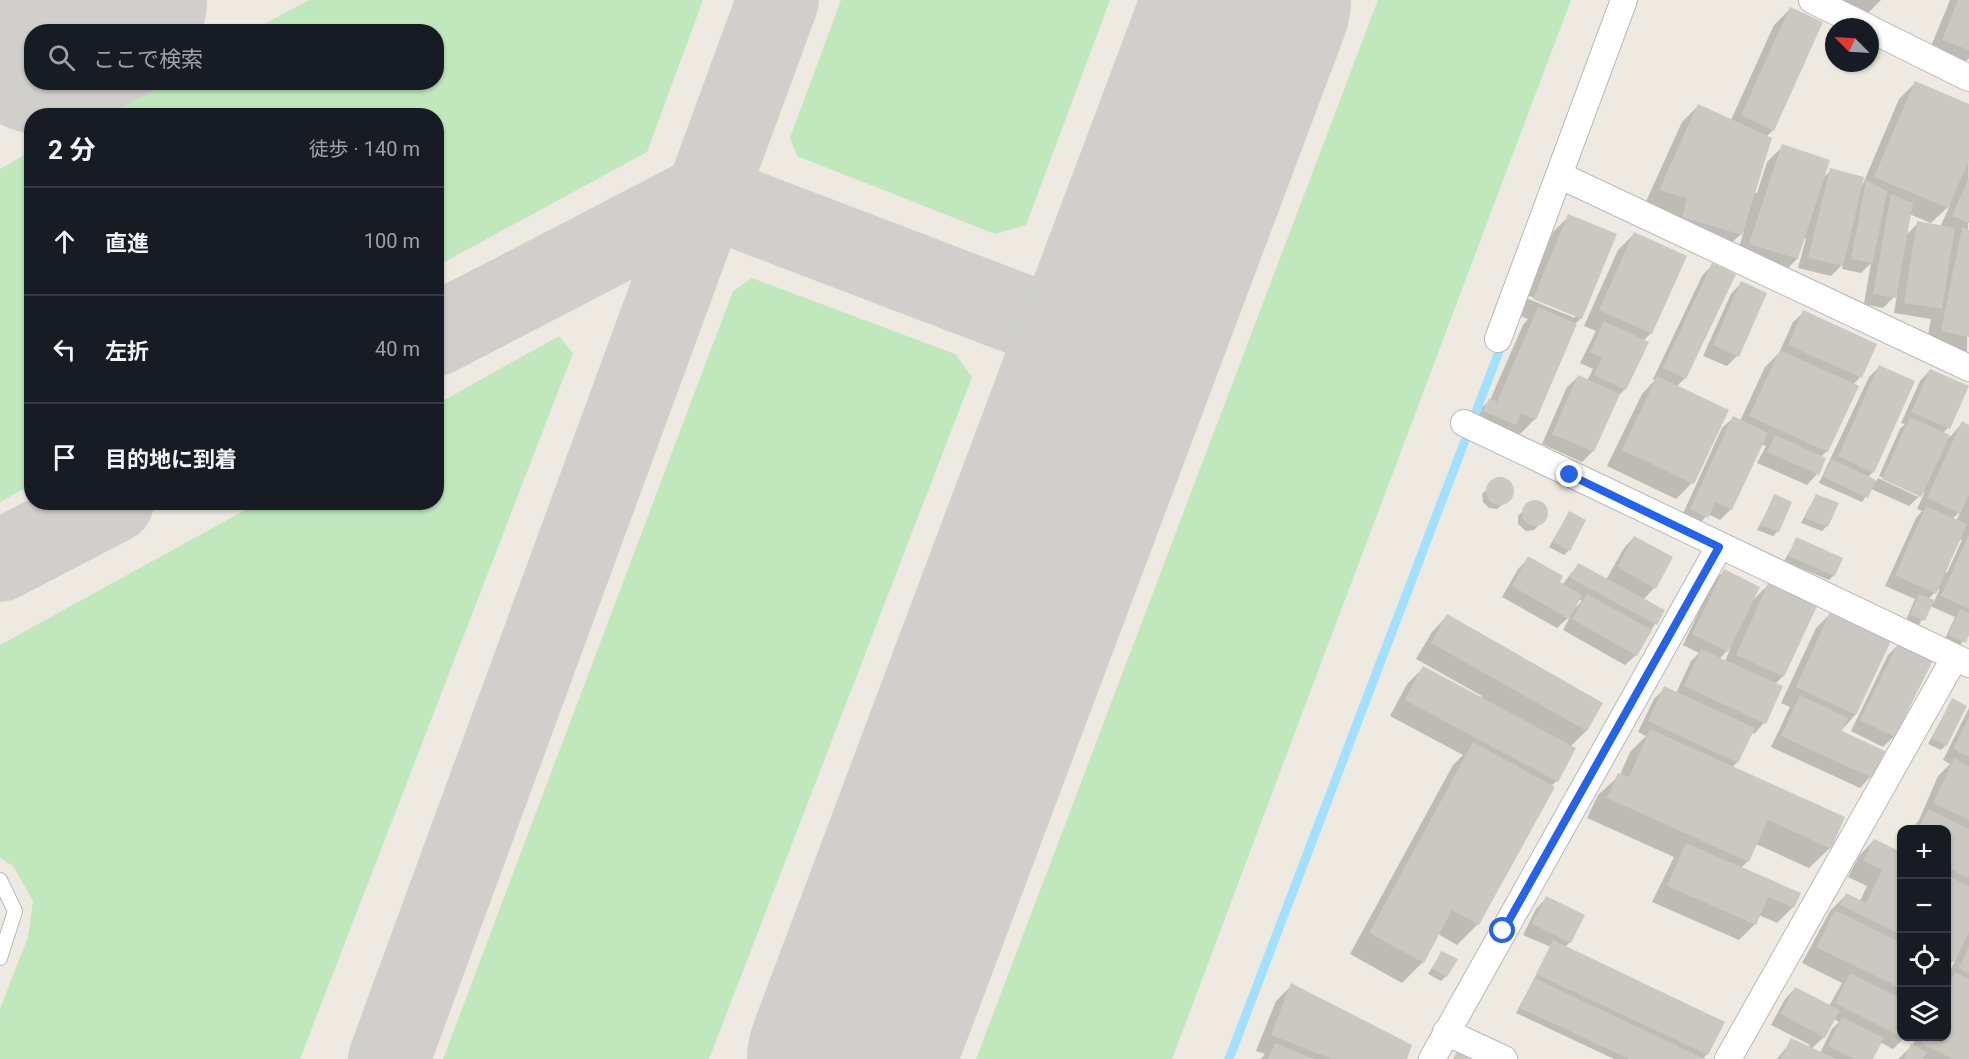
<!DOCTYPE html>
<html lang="ja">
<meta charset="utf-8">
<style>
body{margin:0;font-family:Roboto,"Noto Sans JP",sans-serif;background:#20242c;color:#f1f3f6}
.controls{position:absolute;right:18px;bottom:18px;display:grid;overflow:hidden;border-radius:12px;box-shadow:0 2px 4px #0004}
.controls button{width:54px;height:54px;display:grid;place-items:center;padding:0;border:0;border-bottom:2px solid #363941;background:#171b24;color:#f1f3f6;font:30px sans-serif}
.compass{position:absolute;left:1825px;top:18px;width:54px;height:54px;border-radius:50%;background:#171b24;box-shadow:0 2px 4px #0004;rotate:294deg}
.stop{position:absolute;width:18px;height:18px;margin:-14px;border:4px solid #2563eb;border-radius:50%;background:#fff}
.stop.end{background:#2563eb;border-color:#fff;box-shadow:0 2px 6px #0008}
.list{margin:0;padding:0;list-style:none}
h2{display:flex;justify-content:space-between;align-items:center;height:78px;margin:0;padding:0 24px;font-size:26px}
h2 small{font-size:20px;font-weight:400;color:#9ea1a6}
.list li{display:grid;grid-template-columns:39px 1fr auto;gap:18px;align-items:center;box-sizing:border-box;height:108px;padding:0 24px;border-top:2px solid #363941}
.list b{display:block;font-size:22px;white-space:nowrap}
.list em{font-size:20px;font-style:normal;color:#9ea1a6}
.icon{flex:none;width:33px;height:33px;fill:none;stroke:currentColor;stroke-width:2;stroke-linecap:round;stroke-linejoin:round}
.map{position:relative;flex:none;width:1969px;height:1059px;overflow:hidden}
.search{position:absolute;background:#171b24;box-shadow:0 2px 4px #0004;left:24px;top:24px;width:420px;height:66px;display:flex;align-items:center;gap:15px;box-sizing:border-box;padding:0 21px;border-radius:24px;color:#9ea1a6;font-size:22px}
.panel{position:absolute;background:#171b24;box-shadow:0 2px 4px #0004;left:24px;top:108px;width:420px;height:402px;border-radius:24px}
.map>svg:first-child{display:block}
.green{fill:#c1e7bc}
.shadow{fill:#0003;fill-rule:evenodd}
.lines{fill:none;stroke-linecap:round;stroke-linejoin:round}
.stream{stroke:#a1e1ff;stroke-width:9}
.taxiway{stroke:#d0cfcb;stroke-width:82}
.runway{stroke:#d0cfcb;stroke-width:206}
.building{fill:#cbc7c1}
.lane-casing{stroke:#b4b9bd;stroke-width:16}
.street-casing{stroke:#b4b9bd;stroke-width:28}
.lane{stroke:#fff;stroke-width:14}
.street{stroke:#fff;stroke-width:26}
.route{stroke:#2563eb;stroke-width:8}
</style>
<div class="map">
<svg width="1969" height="1059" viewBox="0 0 1969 1059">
<rect width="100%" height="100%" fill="#eeeae2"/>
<path class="green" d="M 309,0 L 703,0 L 647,152 L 437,266 L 436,116 L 97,115 L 158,83 L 436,82 L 436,32 L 251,31 Z
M 841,0 L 1110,0 L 1026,225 L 995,234 L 797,156 L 790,138 Z
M 1378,0 L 1571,0 L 1172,1059 L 976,1059 Z
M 31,151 L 31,485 L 0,502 L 0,169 Z
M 752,278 L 955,354 L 972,377 L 709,1059 L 443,1059 L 733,291 Z
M 559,336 L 573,353 L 300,1059 L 0,1059 L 0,1009 L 28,937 L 33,901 L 13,866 L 0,858 L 0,645 L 258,503 L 436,502 L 437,404 Z"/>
<path class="shadow" d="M 1825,0 L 1881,0 L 1864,17 Z
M 1950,0 L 1969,0 L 1969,58 L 1959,68 L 1927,56 Z
M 1790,9 L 1773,130 L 1766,137 L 1754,192 L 1757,193 L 1767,162 L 1783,146 L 1823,178 L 1831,170 L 1862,186 L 1899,99 L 1915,83 L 1969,106 L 1967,355 L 1926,346 L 1931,319 L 1894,313 L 1897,294 L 1883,308 L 1864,304 L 1871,263 L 1861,273 L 1842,269 L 1843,264 L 1831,276 L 1798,268 L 1806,239 L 1803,238 L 1797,259 L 1781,275 L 1735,260 L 1744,231 L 1724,250 L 1666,233 L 1672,213 L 1644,206 L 1682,122 L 1698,106 L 1731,120 L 1774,25 ZM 1950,205 L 1940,227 L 1918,223 L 1905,236 L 1909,214 L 1931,223 Z
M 1569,216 L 1581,318 L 1574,325 L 1535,419 L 1519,435 L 1473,416 L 1490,400 L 1523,325 L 1528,319 L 1518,315 L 1553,232 ZM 1527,295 L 1575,315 L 1575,318 L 1526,298 Z
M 1634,234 L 1651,333 L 1643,341 L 1625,389 L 1616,398 L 1593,451 L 1582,462 L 1542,444 L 1567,387 L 1578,377 L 1587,381 L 1593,369 L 1580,363 L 1596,331 L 1584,326 L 1618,250 Z
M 1712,265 L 1685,378 L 1676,387 L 1692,483 L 1676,499 L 1607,466 L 1642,394 L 1655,380 L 1653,379 L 1702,276 Z
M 1741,283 L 1737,356 L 1727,366 L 1703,356 L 1731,294 Z
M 1804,312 L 1860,377 L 1853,385 L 1827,451 L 1821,457 L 1824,459 L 1817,474 L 1807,485 L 1757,463 L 1766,446 L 1761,444 L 1731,509 L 1720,520 L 1708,514 L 1696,528 L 1680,520 L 1722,428 L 1733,418 L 1740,421 L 1765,367 L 1779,353 L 1793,322 Z
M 1879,367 L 1873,472 L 1867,478 L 1876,482 L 1878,478 L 1918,497 L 1918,493 L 1879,476 L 1900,429 L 1905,424 L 1901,423 L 1920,381 L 1930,370 L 1948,428 L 1943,433 L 1950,437 L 1962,423 L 1969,426 L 1969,631 L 1959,647 L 1944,641 L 1955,617 L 1930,606 L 1919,625 L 1906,620 L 1915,599 L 1885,586 L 1916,518 L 1922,511 L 1917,509 L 1925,491 L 1909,506 L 1871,489 L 1862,502 L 1819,483 L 1869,377 ZM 1961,511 L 1956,521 L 1952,519 ZM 1959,539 L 1962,540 L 1947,573 L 1944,571 ZM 1940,588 L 1934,602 L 1928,599 Z
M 1496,480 L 1507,481 L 1512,487 L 1512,495 L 1497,509 L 1489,508 L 1483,502 L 1482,494 Z
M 1816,495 L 1827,526 L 1822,531 L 1801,523 Z
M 1775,496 L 1778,531 L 1773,536 L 1757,530 Z
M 1532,502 L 1539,503 L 1546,511 L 1545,519 L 1534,530 L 1526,531 L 1518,524 L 1518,516 Z
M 1569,513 L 1569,550 L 1564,555 L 1549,547 Z
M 1634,537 L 1671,558 L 1654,588 L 1643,600 L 1663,611 L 1636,655 L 1625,665 L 1563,630 L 1571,615 L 1557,628 L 1502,597 L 1518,569 L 1529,558 L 1562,585 L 1578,565 L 1606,580 L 1624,548 ZM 1578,599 L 1582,601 L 1573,610 Z
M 1797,539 L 1834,575 L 1829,580 L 1784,561 Z
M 1724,571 L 1752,601 L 1770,583 L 1783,676 L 1775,684 L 1764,723 L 1754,734 L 1751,732 L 1737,762 L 1732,768 L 1830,848 L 1809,868 L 1756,844 L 1748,861 L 1741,868 L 1793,907 L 1777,923 L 1759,915 L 1755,924 L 1739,940 L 1652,902 L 1674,857 L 1587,818 L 1598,795 L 1620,775 L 1630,752 L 1646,736 L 1638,732 L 1654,699 L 1665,688 L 1676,693 L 1691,661 L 1699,653 L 1683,645 L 1713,582 ZM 1731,647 L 1725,661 L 1719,659 Z
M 1832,612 L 1890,640 L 1855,715 L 1840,732 L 1883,752 L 1870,777 L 1860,788 L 1771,747 L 1790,707 L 1781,703 L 1816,628 Z
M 1447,616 L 1601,703 L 1586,731 L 1570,747 L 1557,781 L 1551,786 L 1478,924 L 1457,945 L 1438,934 L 1423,962 L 1402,983 L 1350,954 L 1453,765 L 1463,755 L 1390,716 L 1407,684 L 1423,668 L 1480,699 L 1482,696 L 1416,659 L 1432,632 Z
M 1899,644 L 1931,660 L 1894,736 L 1883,747 L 1851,731 L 1888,655 Z
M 1952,700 L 1946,745 L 1941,750 L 1928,744 Z
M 1969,708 L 1969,1059 L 1898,1059 L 1912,1046 L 1917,1036 L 1946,1036 L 1946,979 L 1957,957 L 1946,967 L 1946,830 L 1911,830 L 1919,820 L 1938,776 L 1950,764 L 1943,760 Z
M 1874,840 L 1900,853 L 1902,849 L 1902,1036 L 1904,1038 L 1893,1049 L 1880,1042 L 1872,1059 L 1777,1059 L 1792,1040 L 1808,1048 L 1810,1045 L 1771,1025 L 1785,999 L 1795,988 L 1829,1006 L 1842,983 L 1802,963 L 1830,911 L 1846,895 L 1860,901 L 1867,886 L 1848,877 L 1859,856 ZM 1834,1019 L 1839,1022 L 1832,1029 L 1820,1053 L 1811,1049 L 1824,1037 Z
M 1546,898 L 1570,942 L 1565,947 L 1707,1054 L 1703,1059 L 1614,1059 L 1516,1013 L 1551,947 L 1523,935 L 1536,909 Z
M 1442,952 L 1446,976 L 1441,981 L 1428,974 Z
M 1292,985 L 1405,1059 L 1261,1059 L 1265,1054 L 1256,1051 L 1276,1001 Z"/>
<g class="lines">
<path class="stream" d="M 1229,1059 L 1503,341"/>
<path class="taxiway" d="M 436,335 L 706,195 L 1118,352
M 0,561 L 113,502
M 389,1059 L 778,0"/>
<path class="runway" d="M 46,32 L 104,0
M 850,1059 L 1248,0"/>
</g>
<path class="building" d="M 1958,0 L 1969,0 L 1969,50 L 1942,40 Z
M 1790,7 L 1823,22 L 1774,131 L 1741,115 Z
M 1915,81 L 1969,104 L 1969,160 L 1948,208 L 1874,177 Z
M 1698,104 L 1772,138 L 1742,235 L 1682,217 L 1687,198 L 1659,190 Z
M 1782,144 L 1830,160 L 1798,259 L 1749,244 Z
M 1830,168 L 1864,177 L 1843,266 L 1808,258 Z
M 1969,178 L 1969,223 L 1952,216 Z
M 1866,180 L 1887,191 L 1873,263 L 1851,259 Z
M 1891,194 L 1913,203 L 1896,298 L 1873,294 Z
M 1568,214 L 1617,234 L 1582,319 L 1533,299 Z
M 1917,221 L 1955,228 L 1942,309 L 1904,303 Z
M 1962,227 L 1969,230 L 1969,337 L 1941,331 Z
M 1634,232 L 1687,256 L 1652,334 L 1599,310 Z
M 1712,263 L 1736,274 L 1686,379 L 1663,368 Z
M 1741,281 L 1767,293 L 1739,357 L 1713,345 Z
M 1538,307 L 1577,324 L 1536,420 L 1521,413 L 1516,425 L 1483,411 L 1489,398 L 1497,402 Z
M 1803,310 L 1877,344 L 1862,378 L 1788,345 Z
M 1604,321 L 1649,342 L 1626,390 L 1594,375 L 1602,358 L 1590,352 Z
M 1780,350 L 1859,386 L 1828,452 L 1749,416 Z
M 1879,365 L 1915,381 L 1874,473 L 1838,456 Z
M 1930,369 L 1969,386 L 1950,429 L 1911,412 Z
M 1578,375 L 1620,394 L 1594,452 L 1552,434 Z
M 1657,376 L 1729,410 L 1694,484 L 1622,450 Z
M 1733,416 L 1768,433 L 1732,510 L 1716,502 L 1708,518 L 1690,509 Z
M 1910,417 L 1950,435 L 1921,497 L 1882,479 Z
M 1962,421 L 1969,425 L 1969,494 L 1960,514 L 1927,498 Z
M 1775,435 L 1826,458 L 1819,475 L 1767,452 Z
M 1832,459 L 1876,480 L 1868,498 L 1823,477 Z
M1486 491a14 14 0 1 1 28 0a14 14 0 1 1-28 0Z
M 1774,494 L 1792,502 L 1779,532 L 1761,525 Z
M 1816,494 L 1839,503 L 1828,527 L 1805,518 Z
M1522 513a13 13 0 1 1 26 0a13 13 0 1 1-26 0Z
M 1926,506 L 1967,524 L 1936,594 L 1895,575 Z
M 1569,511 L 1586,520 L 1570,551 L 1553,542 Z
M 1969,535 L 1969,609 L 1941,596 Z
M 1634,536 L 1673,557 L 1656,589 L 1617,567 Z
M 1796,537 L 1843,558 L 1835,576 L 1788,556 Z
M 1528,556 L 1563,576 L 1560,582 L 1582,595 L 1569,619 L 1512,586 Z
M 1578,563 L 1665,610 L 1657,625 L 1570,578 Z
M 1724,569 L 1760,587 L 1728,652 L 1692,634 Z
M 1769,581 L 1818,604 L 1784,677 L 1736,655 Z
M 1587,594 L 1652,630 L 1637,656 L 1572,619 Z
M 1919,594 L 1934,600 L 1925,621 L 1910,615 Z
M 1960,609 L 1969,613 L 1969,635 L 1966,643 L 1948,635 Z
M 1831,610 L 1892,639 L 1856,715 L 1796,687 Z
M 1447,614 L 1603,703 L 1587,731 L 1431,643 Z
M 1899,642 L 1933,660 L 1895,737 L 1860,720 Z
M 1701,649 L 1783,686 L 1766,724 L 1684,686 Z
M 1423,666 L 1576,748 L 1558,782 L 1405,700 Z
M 1664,686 L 1755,728 L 1738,763 L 1648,721 Z
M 1800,695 L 1848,718 L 1842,731 L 1885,751 L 1872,778 L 1781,736 Z
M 1952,698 L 1967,706 L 1947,746 L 1932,738 Z
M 1969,717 L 1969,757 L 1953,749 Z
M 1650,729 L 1845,817 L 1831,849 L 1768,820 L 1749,862 L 1607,798 L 1618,773 L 1629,777 Z
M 1473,742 L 1555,787 L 1479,925 L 1452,910 L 1424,963 L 1369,933 Z
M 1954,758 L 1969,766 L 1969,820 L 1933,803 Z
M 1928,809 L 1969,829 L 1969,878 L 1946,867 L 1946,830 L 1918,830 Z
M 1874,839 L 1902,852 L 1902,935 L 1840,905 L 1846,893 L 1866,903 L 1882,870 L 1863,861 Z
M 1686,843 L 1801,893 L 1794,908 L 1768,897 L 1756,925 L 1667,886 Z
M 1946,875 L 1969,886 L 1969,932 L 1954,962 L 1946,958 Z
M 1546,896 L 1585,915 L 1571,943 L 1532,924 Z
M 1835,910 L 1902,943 L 1902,989 L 1816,947 Z
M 1553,940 L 1725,1022 L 1708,1055 L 1536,974 Z
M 1969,947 L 1969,973 L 1959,968 Z
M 1441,951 L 1458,959 L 1447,977 L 1432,969 Z
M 1955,972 L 1969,979 L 1969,1059 L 1953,1059 L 1921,1043 L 1924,1036 L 1946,1036 L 1946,990 Z
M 1850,973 L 1902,999 L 1902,1036 L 1906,1036 L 1905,1039 L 1835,1003 Z
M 1534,978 L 1705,1059 L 1629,1059 L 1520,1008 Z
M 1291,983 L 1412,1045 L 1407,1059 L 1332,1059 L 1271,1035 Z
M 1795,987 L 1840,1010 L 1825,1038 L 1781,1014 Z
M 1842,1017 L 1884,1038 L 1873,1059 L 1854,1059 L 1828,1046 Z
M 1791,1038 L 1836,1059 L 1781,1059 Z
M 1275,1043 L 1314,1059 L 1268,1059 Z
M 1911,1044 L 1927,1052 L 1923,1059 L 1904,1059 Z
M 1458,1050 L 1476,1059 L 1453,1059 Z"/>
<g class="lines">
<g class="lane-casing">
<path id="lane" d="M 0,880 L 15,911 L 0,958"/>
</g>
<g class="street-casing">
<path id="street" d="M 1812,0 L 1867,27
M 1870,29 L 1969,78
M 1559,175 L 1969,368
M 1498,339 L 1624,0
M 1464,423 L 1969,664
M 1446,1032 L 1504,1059
M 1432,1059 L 1719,547
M 1728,1059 L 1955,657"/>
</g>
<use href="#lane" class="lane"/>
<use href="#street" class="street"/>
</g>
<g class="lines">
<path class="route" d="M 1503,931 L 1719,547 L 1570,475"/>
</g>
</svg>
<div class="controls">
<button>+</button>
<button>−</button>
<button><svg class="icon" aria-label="locate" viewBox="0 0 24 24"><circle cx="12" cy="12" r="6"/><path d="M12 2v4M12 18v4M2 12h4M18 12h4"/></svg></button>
<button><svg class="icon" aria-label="layers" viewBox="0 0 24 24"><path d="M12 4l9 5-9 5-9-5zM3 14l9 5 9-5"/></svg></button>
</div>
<svg class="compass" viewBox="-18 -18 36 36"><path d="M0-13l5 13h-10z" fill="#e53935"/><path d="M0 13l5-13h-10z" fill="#9ea1a6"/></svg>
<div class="stop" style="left:1503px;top:931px"></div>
<div class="stop end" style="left:1570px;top:475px"></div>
<div class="search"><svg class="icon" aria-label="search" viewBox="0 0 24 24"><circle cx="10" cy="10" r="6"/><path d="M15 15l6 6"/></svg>ここで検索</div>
<section class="panel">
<h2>2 分<small>徒歩 · 140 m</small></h2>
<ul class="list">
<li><svg class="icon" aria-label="ahead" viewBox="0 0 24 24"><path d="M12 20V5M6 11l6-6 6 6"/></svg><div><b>直進</b></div><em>100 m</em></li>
<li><svg class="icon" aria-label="left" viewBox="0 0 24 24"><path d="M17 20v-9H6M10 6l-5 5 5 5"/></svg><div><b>左折</b></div><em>40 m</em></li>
<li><svg class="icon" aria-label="arrive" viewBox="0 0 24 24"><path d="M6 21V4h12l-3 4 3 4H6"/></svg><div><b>目的地に到着</b></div></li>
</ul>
</section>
</div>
